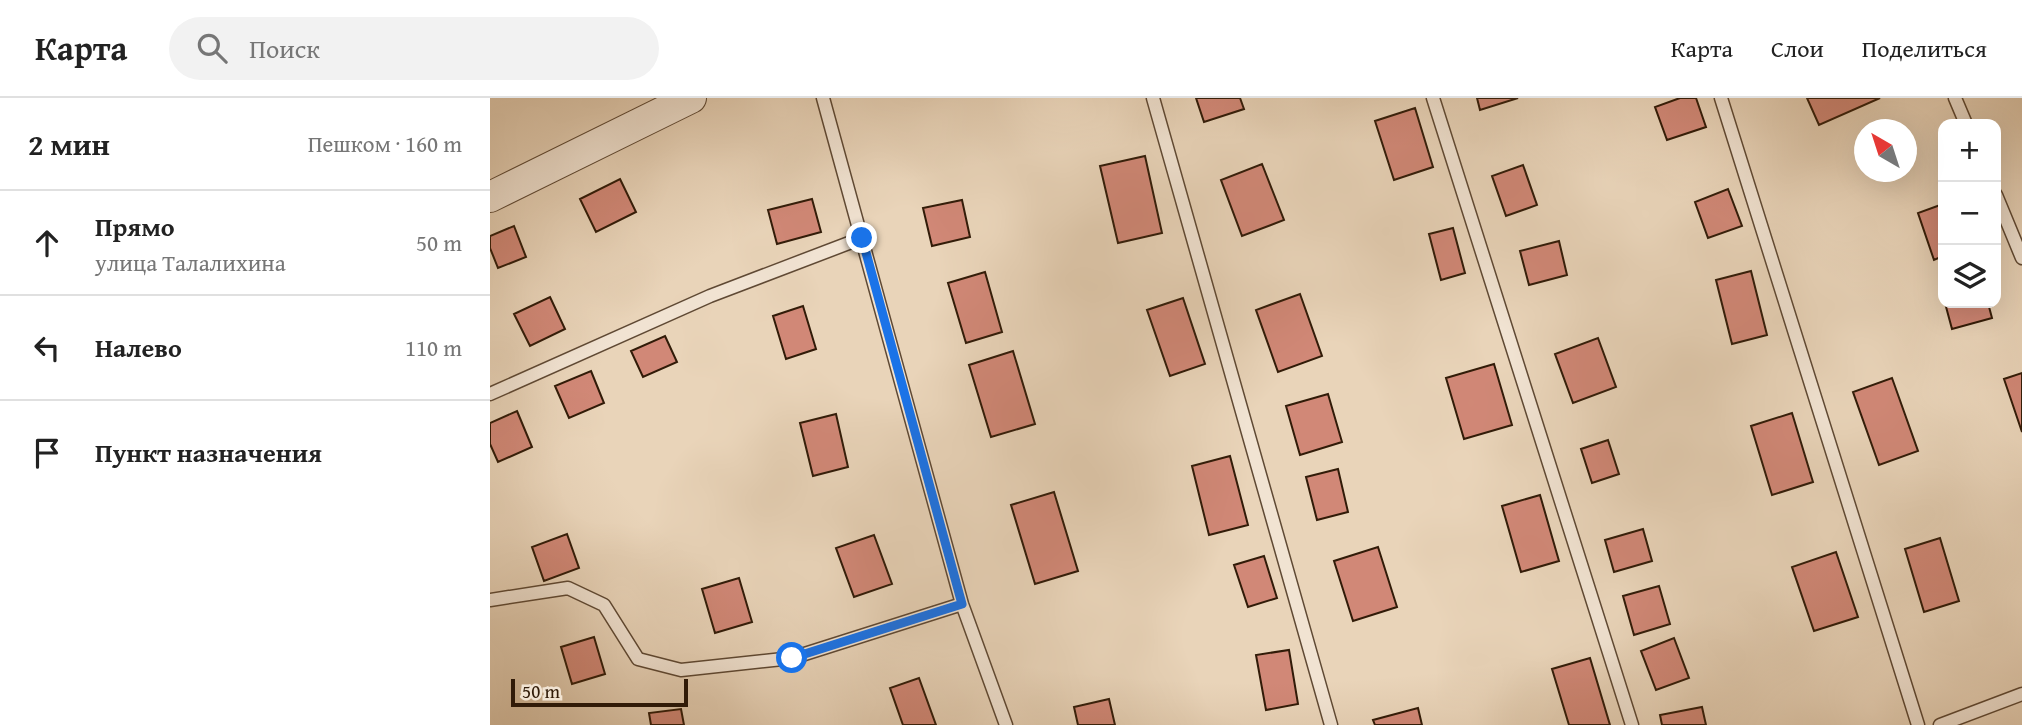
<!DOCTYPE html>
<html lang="ru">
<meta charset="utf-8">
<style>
body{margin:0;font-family:"Gentium Book Plus",serif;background:#f2f2f2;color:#222}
.controls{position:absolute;right:21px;top:21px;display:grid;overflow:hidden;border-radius:14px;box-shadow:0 7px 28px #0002}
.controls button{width:63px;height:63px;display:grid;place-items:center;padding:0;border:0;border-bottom:2px solid #e0e0e0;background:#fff;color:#222;font:35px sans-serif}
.compass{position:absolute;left:1364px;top:21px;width:63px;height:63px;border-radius:50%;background:#fff;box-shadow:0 7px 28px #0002;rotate:321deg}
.scale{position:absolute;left:21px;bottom:18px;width:177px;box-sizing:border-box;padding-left:7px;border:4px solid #311b08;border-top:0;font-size:19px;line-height:24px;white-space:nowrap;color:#311b08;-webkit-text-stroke:5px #f1e3d2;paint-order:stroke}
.stop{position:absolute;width:21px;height:21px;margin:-16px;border:5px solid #1a73e8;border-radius:50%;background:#fff}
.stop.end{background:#1a73e8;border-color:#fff;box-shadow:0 2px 7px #0008}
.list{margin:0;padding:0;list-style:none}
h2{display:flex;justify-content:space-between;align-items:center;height:91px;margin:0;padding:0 28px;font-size:30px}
h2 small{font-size:23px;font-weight:400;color:#767676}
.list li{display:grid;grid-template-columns:46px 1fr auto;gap:21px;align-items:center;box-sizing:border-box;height:105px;padding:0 28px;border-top:2px solid #e0e0e0}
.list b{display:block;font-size:26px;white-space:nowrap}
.list p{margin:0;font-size:23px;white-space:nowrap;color:#767676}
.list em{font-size:23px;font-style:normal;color:#767676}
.icon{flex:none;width:38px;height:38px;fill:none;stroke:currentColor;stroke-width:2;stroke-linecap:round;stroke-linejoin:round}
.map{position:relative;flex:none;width:1532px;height:627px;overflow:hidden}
header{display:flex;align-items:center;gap:42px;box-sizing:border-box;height:98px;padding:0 35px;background:#fff;border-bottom:2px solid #e0e0e0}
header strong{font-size:33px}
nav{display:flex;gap:38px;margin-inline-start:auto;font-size:24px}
.search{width:490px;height:63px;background:#f2f2f2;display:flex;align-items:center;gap:18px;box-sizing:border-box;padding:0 24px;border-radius:38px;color:#767676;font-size:26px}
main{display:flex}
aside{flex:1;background:#fff}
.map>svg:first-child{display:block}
.building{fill:#d18877;stroke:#311b08;stroke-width:2}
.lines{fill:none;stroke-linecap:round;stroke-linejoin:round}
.service-casing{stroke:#5f4934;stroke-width:15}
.tertiary-casing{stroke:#5f4934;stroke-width:32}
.service{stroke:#f1e3d2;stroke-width:12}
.tertiary{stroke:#f1e3d2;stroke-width:30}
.route{stroke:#1a73e8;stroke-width:9}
</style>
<header>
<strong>Карта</strong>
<div class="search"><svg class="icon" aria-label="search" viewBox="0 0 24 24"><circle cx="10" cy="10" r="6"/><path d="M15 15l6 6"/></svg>Поиск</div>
<nav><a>Карта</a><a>Слои</a><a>Поделиться</a></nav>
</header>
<main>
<aside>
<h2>2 мин<small>Пешком · 160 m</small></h2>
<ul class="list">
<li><svg class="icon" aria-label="ahead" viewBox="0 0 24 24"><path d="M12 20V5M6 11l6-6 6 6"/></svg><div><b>Прямо</b><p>улица Талалихина</p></div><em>50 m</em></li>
<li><svg class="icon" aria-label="left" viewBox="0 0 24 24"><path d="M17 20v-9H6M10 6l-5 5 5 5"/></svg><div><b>Налево</b></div><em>110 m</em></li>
<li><svg class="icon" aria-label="arrive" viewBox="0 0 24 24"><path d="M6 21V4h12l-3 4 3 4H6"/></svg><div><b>Пункт назначения</b></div></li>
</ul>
</aside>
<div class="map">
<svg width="1532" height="627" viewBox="0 0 1532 627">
<rect width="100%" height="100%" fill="#e9d4b9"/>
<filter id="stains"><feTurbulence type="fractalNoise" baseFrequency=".00286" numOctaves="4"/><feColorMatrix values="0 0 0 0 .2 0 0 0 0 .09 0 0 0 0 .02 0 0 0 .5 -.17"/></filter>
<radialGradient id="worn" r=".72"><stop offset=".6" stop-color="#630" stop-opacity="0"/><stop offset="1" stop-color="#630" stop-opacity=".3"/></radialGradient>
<path class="building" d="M 706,0 L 750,0 L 754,11 L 714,24 Z
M 987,0 L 1028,0 L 990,12 Z
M 1190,0 L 1206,0 L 1216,29 L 1177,42 L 1165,9 Z
M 1317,0 L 1390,0 L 1329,27 Z
M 925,10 L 943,69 L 904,82 L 885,23 Z
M 655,58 L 672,135 L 628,145 L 610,68 Z
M 772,66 L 794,122 L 752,138 L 731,82 Z
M 1033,67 L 1047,107 L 1016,118 L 1002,78 Z
M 130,81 L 146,114 L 106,134 L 90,101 Z
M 1238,91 L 1252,128 L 1218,140 L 1205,104 Z
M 322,101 L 331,134 L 287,146 L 278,112 Z
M 472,102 L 480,139 L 442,148 L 433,110 Z
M 1453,106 L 1453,158 L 1444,162 L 1428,115 Z
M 24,128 L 36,159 L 8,170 L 0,150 L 0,138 Z
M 963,130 L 975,175 L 951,182 L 939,136 Z
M 1069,143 L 1077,177 L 1039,187 L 1030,153 Z
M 1261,173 L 1277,237 L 1242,246 L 1226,182 Z
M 495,174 L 512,234 L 476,245 L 458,185 Z
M 810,196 L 832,258 L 788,274 L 766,212 Z
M 60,199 L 75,231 L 40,248 L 24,216 Z
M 693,200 L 715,266 L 680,278 L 657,212 Z
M 1455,205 L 1498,205 L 1502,220 L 1462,231 Z
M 313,208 L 326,251 L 296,261 L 283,218 Z
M 175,238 L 187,264 L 153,279 L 141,253 Z
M 1108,240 L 1126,289 L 1083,305 L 1065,256 Z
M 523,253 L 545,326 L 501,339 L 479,267 Z
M 1004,266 L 1022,327 L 974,341 L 956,280 Z
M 101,273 L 114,305 L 79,320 L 65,288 Z
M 1532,275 L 1532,334 L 1514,281 Z
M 1402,280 L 1428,353 L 1389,367 L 1363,294 Z
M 838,296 L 852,344 L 810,357 L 796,308 Z
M 27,313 L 42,349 L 8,364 L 0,346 L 0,325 Z
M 1302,315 L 1323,384 L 1282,397 L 1261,328 Z
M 346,316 L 358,369 L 323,378 L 310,325 Z
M 1118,342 L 1129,376 L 1102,385 L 1091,351 Z
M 740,358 L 758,427 L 719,437 L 702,368 Z
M 848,371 L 858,414 L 827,422 L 816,379 Z
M 564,394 L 588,473 L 545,486 L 521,407 Z
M 1050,397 L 1069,463 L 1031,474 L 1012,408 Z
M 1153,431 L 1162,463 L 1124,474 L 1115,442 Z
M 77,436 L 89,470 L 54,483 L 42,449 Z
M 384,437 L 402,486 L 364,499 L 346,450 Z
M 1450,440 L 1469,503 L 1434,514 L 1415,451 Z
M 888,449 L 907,509 L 863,523 L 844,463 Z
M 1346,454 L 1368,519 L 1324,533 L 1302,469 Z
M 774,458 L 787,500 L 758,509 L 744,467 Z
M 249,480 L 262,524 L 225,535 L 212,491 Z
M 1169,488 L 1180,526 L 1144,537 L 1133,498 Z
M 104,539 L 115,576 L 82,586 L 71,549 Z
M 1184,540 L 1199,580 L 1166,592 L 1151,553 Z
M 799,552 L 808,606 L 776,612 L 766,557 Z
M 1100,560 L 1120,627 L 1079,627 L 1062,571 Z
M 429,580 L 446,627 L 413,627 L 400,590 Z
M 619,601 L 625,627 L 588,627 L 584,609 Z
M 1212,609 L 1216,627 L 1172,627 L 1170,617 Z
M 928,610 L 932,627 L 885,627 L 883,622 Z
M 191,611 L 194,627 L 161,627 L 159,615 Z"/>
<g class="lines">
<g class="service-casing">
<path id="service" d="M 333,0 L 472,506 L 516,627
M 663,0 L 841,627
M 943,0 L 1142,627
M 1231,0 L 1428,627
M 1465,0 L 1476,26
M 1506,97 L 1532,160
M 0,296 L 220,198 L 372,140
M 0,502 L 78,490 L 114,507 L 148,561 L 191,572 L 302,560 L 472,506
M 1450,627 L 1532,596"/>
</g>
<g class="tertiary-casing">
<path id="tertiary" d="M 0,99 L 201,0"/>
</g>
<use href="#service" class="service"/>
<use href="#tertiary" class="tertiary"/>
</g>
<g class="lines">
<path class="route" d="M 302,560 L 472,506 L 372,140"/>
</g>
<rect width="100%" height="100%" filter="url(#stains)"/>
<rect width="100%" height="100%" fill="url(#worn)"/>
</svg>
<div class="controls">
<button>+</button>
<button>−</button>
<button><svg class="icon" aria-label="layers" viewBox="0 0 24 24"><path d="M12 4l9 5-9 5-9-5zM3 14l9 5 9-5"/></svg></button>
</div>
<svg class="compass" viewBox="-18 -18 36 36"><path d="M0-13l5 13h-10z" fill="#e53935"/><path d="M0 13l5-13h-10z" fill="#767676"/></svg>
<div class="scale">50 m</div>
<div class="stop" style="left:302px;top:560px"></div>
<div class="stop end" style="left:372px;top:140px"></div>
</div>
</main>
